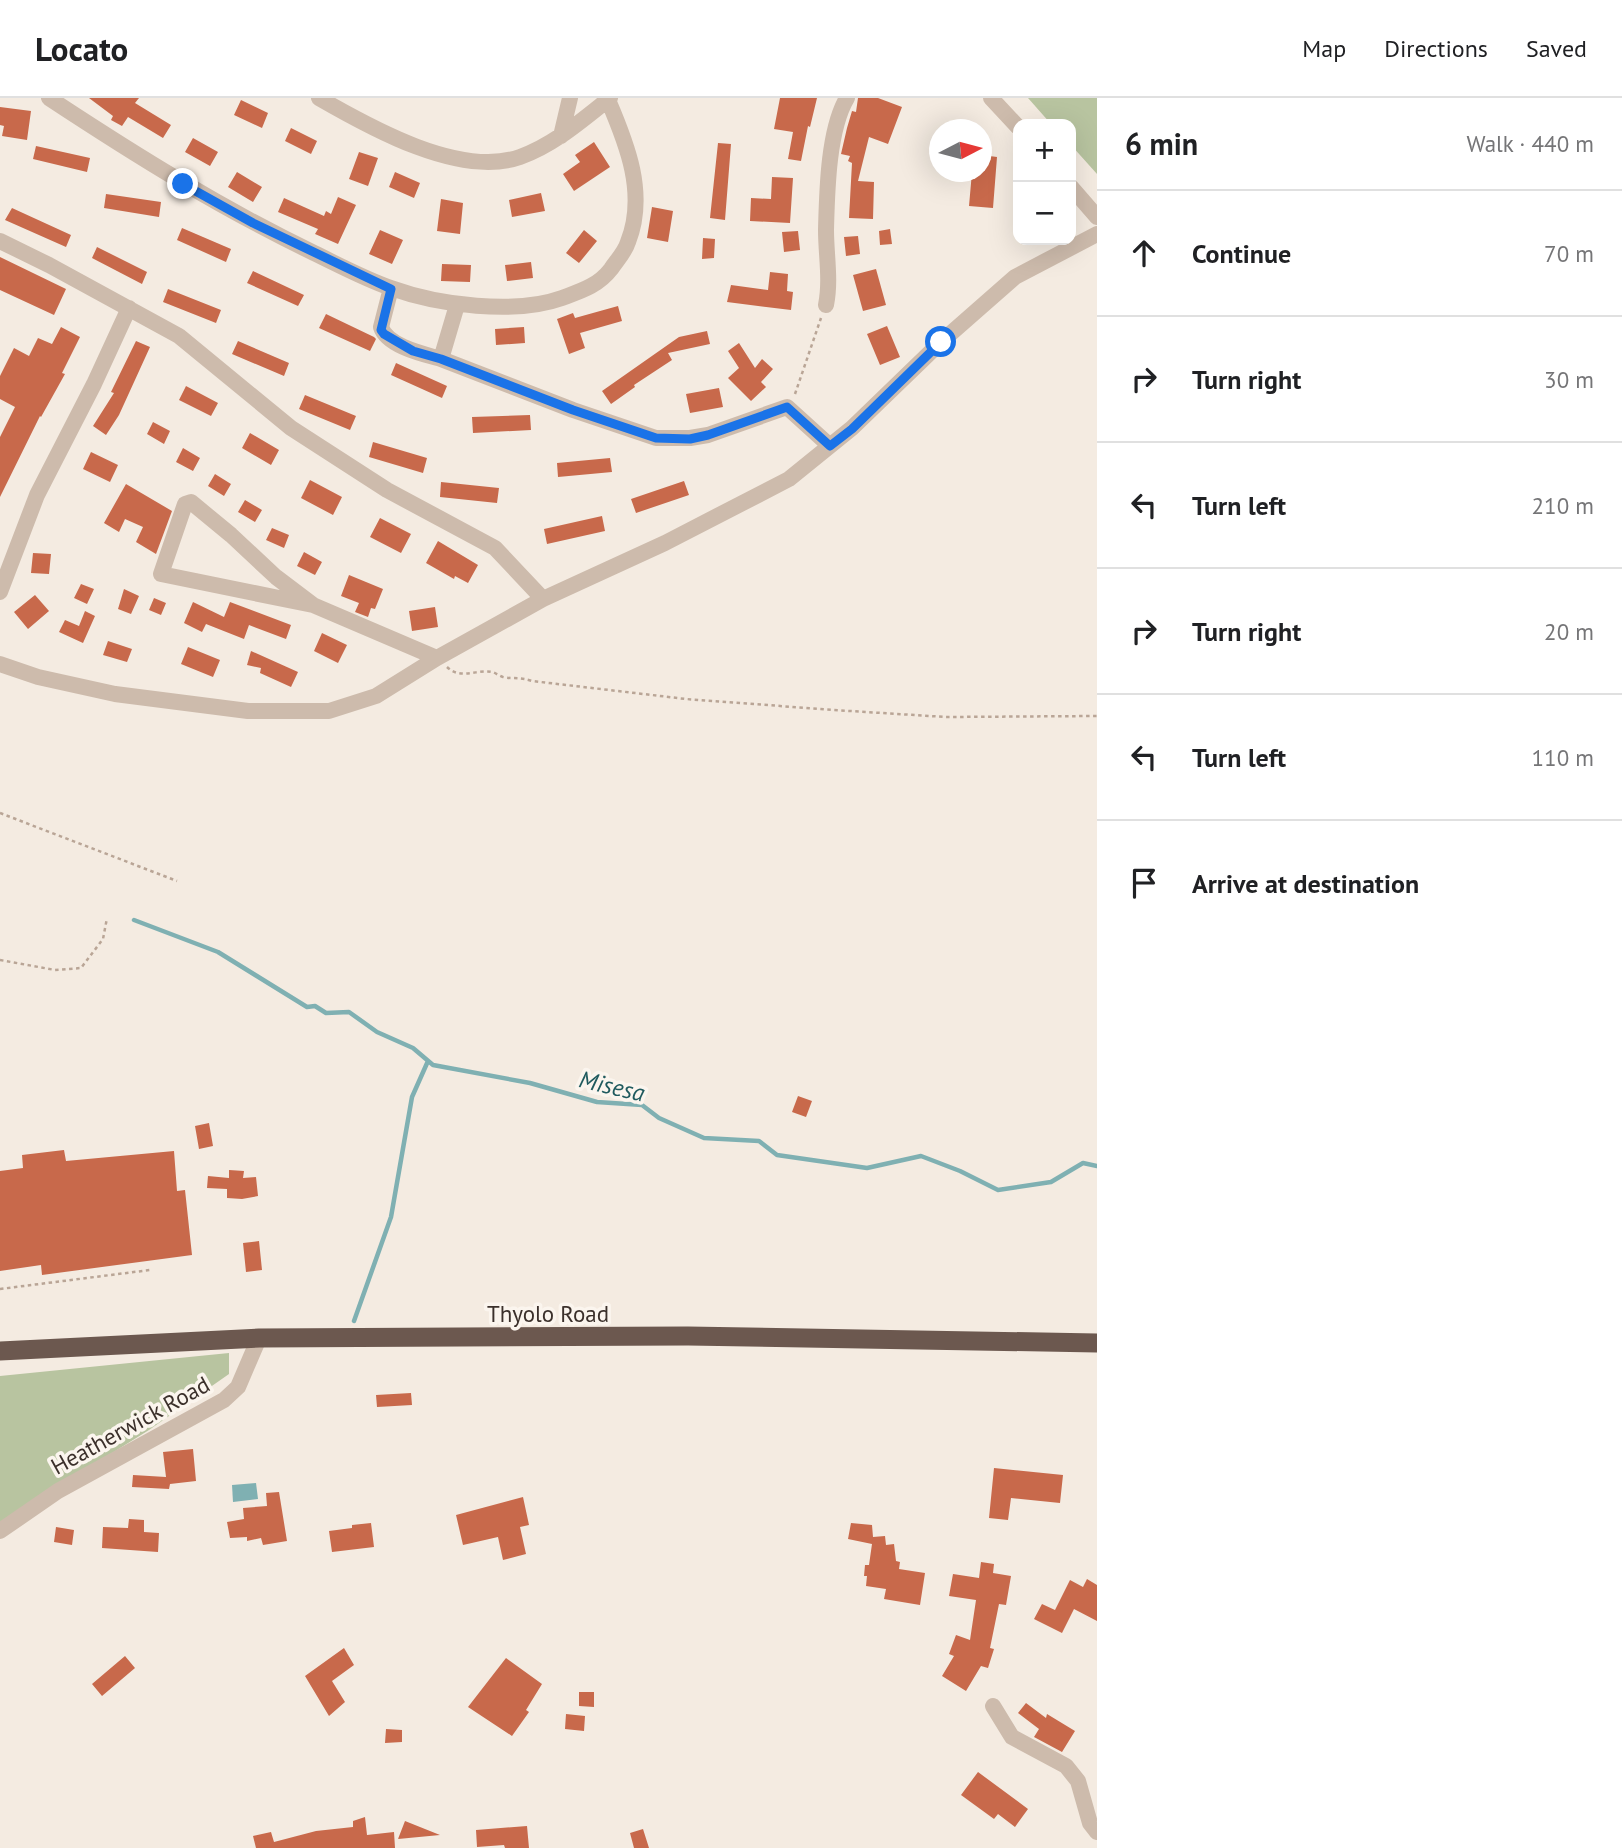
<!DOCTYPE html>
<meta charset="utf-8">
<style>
body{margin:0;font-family:"PT Sans",sans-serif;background:#f6f6f6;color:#202124}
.controls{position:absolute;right:21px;top:21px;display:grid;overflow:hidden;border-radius:14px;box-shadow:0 7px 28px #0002}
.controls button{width:63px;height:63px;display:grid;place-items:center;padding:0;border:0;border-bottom:2px solid #e0e0e0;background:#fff;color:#202124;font:35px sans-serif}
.compass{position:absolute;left:929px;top:21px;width:63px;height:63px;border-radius:50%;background:#fff;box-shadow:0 7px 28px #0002;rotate:84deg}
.stop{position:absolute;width:21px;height:21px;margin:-16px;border:5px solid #1a73e8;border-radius:50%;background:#fff}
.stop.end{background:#1a73e8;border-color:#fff;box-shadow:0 2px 7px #0008}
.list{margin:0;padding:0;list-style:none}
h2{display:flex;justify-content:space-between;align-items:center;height:91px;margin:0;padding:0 28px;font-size:30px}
h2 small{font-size:23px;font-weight:400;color:#757577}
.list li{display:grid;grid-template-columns:46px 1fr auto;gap:21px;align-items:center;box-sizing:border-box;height:126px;padding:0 28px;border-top:2px solid #e0e0e0}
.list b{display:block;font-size:26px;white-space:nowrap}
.list em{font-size:23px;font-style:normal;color:#757577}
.icon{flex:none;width:38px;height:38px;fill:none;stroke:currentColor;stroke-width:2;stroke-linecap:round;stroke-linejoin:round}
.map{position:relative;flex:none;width:1097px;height:1750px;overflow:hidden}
header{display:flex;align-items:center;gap:42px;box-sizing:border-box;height:98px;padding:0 35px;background:#fff;border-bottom:2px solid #e0e0e0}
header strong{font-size:33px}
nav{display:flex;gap:38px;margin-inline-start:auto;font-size:24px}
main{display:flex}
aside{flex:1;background:#fff}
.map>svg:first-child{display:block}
.green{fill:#b8c4a0}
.water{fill:#7fb0b2}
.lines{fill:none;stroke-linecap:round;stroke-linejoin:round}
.stream{stroke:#7fb0b2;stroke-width:4.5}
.building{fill:#c8694b}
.path{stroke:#b9a596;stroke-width:2.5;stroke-dasharray:3.5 3.5;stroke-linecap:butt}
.minor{stroke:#cdbbac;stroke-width:16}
.trunk{stroke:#6c584f;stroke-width:19}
.route{stroke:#1a73e8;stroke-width:9}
.labels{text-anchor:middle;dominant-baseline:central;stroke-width:7;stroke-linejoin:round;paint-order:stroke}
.street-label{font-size:23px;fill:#3b302b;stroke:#fbf5ee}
.water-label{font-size:24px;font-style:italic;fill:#1f5a5e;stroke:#fbf5ee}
</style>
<header>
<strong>Locato</strong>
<nav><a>Map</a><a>Directions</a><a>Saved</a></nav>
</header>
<main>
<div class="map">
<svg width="1097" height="1750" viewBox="0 0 1097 1750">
<rect width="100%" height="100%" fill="#f4ebe1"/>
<path class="green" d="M 1028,0 L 1097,0 L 1097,76 L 1071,47 L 1071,26 L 1051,26 Z
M 229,1255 L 229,1276 L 149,1332 L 0,1425 L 0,1278 Z"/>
<path class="water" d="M 256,1385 L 258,1401 L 233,1404 L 232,1387 Z"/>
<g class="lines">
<path class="stream" d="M 134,822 L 218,854 L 307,909 L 315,908 L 326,915 L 349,914 L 377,934 L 413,950 L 433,967 L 530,985 L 597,1004 L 642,1007 L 659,1020 L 704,1040 L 759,1043 L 777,1057 L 867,1070 L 921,1058 L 960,1073 L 998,1092 L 1051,1084 L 1083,1065 L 1097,1068
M 354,1223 L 391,1119 L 412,999 L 428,963"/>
</g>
<path class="building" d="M 89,0 L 139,0 L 135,5 L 171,27 L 163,40 L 128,19 L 122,28 L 111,22 L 113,18 Z
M 780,0 L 817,0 L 810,29 L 808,28 L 801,63 L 788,61 L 793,34 L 774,31 Z
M 858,0 L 878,0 L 902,9 L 888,46 L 869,39 L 858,83 L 874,84 L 873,121 L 849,120 L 852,65 L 848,63 L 850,58 L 841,56 L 847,30 L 852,13 L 856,14 Z
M 241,2 L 268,15 L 262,30 L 234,17 Z
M 0,9 L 31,13 L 27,42 L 2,38 L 4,28 L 0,27 Z
M 291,30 L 317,43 L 311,56 L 285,43 Z
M 193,40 L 218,54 L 210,68 L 185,54 Z
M 594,44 L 610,69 L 574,93 L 563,76 L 580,64 L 575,57 Z
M 718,45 L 731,46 L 725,122 L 710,120 Z
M 36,48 L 90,60 L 87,74 L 33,61 Z
M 359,54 L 378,60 L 368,88 L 349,81 Z
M 982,57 L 997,59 L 993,110 L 969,108 L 972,74 L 982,74 Z
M 237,74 L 262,89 L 253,104 L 228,89 Z
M 395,74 L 420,85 L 414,100 L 389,89 Z
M 772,79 L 793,80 L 790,125 L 750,123 L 751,100 L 771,101 Z
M 541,95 L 545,113 L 512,119 L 509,102 Z
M 106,96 L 161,104 L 159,119 L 104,110 Z
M 338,99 L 356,107 L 338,146 L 315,136 L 318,131 L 278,114 L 284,100 L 324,118 L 326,113 L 331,116 Z
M 441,101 L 463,105 L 460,136 L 437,133 Z
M 652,109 L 673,113 L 668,144 L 647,140 Z
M 12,110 L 71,137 L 66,149 L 5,122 Z
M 182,130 L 231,151 L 226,164 L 177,142 Z
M 890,131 L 892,146 L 880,147 L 879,133 Z
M 380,132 L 403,142 L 392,166 L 369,156 Z
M 584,132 L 597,143 L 579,165 L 566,155 Z
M 798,133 L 800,152 L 784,154 L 782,134 Z
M 858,138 L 860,156 L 846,158 L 844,139 Z
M 703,140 L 715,141 L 714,160 L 702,161 Z
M 97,149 L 147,174 L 142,186 L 92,160 Z
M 0,159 L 66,191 L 54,217 L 0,192 Z
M 531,164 L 533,180 L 507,183 L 505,167 Z
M 442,166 L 471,167 L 470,184 L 441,183 Z
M 876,171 L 886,207 L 863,213 L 853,177 Z
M 253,173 L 304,197 L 298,208 L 247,185 Z
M 770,174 L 788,176 L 787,193 L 793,194 L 791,212 L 727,204 L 731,187 L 768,192 Z
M 168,191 L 221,212 L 216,225 L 163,204 Z
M 618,208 L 622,223 L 580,235 L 585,250 L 569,256 L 557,221 L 573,215 L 575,220 Z
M 326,216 L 374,239 L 376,241 L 370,253 L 319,230 Z
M 887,228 L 900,259 L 880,267 L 867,236 Z
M 61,229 L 80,239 L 62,275 L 65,276 L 41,319 L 40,318 L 0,399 L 0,339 L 15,309 L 0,301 L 0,278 L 14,250 L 29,258 L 38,240 L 52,246 Z
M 524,229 L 525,245 L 496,247 L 495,231 Z
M 707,233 L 710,246 L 668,255 L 672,262 L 634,287 L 635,289 L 611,306 L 602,293 L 679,239 Z
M 136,243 L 150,249 L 119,317 L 106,337 L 93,328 L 114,295 L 111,294 Z
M 238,243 L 289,265 L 284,278 L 232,256 Z
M 739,245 L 755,270 L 762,261 L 773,271 L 761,284 L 766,289 L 751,303 L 728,280 L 739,270 L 728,253 Z
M 396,265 L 447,288 L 442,300 L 391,277 Z
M 186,288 L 218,305 L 211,318 L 179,302 Z
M 719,290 L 723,309 L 690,315 L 686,296 Z
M 305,297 L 356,318 L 350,332 L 299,311 Z
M 530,317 L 531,332 L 473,335 L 472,319 Z
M 153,324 L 170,333 L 164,346 L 147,336 Z
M 250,335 L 279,352 L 271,367 L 242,350 Z
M 373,344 L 427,360 L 423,375 L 369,359 Z
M 183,350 L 200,360 L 193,373 L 176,364 Z
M 91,354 L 118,367 L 110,384 L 83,371 Z
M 610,360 L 612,374 L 558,379 L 557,365 Z
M 215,376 L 231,386 L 224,398 L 208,388 Z
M 310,382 L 342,399 L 333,417 L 301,400 Z
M 684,383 L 689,397 L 636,415 L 631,401 Z
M 441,384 L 499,390 L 497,405 L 440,399 Z
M 126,386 L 172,413 L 156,456 L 136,444 L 143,429 L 125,421 L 119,434 L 104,425 Z
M 245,402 L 262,412 L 255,424 L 238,414 Z
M 602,418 L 605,433 L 547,446 L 544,431 Z
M 380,420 L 411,436 L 401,455 L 370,439 Z
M 272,430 L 289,437 L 284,450 L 266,442 Z
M 438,443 L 478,467 L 468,485 L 455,478 L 454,481 L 426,465 Z
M 304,454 L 322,464 L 315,477 L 297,468 Z
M 33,455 L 51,456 L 49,476 L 31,475 Z
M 349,477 L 383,491 L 375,511 L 371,510 L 368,519 L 355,514 L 359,505 L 341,498 Z
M 81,486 L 94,491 L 87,506 L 74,500 Z
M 124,491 L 139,498 L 131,516 L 118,511 Z
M 35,497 L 49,513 L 28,531 L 14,514 Z
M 154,500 L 166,505 L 161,517 L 149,512 Z
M 193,504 L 224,519 L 230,504 L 291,527 L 286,541 L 249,527 L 244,541 L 206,526 L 202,534 L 184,525 Z
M 435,509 L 438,529 L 412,533 L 409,513 Z
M 85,513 L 95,518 L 83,545 L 59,534 L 65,522 L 79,528 Z
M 322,535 L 347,547 L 338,565 L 314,553 Z
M 108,543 L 132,551 L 127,564 L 103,557 Z
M 188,549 L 220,562 L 213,579 L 181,566 Z
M 251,553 L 298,574 L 291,589 L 260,575 L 261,570 L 247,567 Z
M 798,998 L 812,1003 L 806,1019 L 792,1014 Z
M 209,1025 L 213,1048 L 199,1051 L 195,1028 Z
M 64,1052 L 66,1063 L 174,1053 L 177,1093 L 185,1092 L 192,1157 L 42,1177 L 41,1167 L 0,1173 L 0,1073 L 23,1070 L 22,1057 Z
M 229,1072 L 244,1073 L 243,1080 L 256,1079 L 258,1098 L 242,1101 L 227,1100 L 227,1091 L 207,1090 L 208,1078 L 229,1080 Z
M 259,1143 L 262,1172 L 246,1174 L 243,1145 Z
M 411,1295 L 412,1307 L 377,1309 L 376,1297 Z
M 193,1351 L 196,1383 L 170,1386 L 169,1391 L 132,1389 L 133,1377 L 166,1379 L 163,1354 Z
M 994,1370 L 1063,1377 L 1060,1405 L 1011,1400 L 1008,1422 L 989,1420 Z
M 279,1394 L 287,1443 L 263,1447 L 261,1440 L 247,1443 L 247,1439 L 230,1440 L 227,1424 L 244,1421 L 243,1410 L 267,1408 L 266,1395 Z
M 523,1399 L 529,1427 L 520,1429 L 526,1456 L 503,1462 L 498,1439 L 463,1447 L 456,1417 Z
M 129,1421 L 144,1422 L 144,1434 L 159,1435 L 158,1454 L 102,1450 L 103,1429 L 128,1430 Z
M 371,1425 L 374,1449 L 332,1454 L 329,1433 L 352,1430 L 352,1427 Z
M 851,1425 L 872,1427 L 873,1439 L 885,1438 L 886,1447 L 894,1446 L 896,1463 L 900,1464 L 899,1471 L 925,1475 L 920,1507 L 884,1501 L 886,1491 L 866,1488 L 867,1478 L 864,1478 L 865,1467 L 869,1467 L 872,1446 L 848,1441 Z
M 56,1429 L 74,1432 L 72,1447 L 54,1444 Z
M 981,1464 L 994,1466 L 993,1475 L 1011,1478 L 1006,1507 L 999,1506 L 990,1550 L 994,1551 L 988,1570 L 981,1568 L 966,1593 L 942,1578 L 954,1558 L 949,1556 L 956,1537 L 970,1542 L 976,1502 L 949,1498 L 953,1476 L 979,1480 Z
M 1087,1481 L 1097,1487 L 1097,1523 L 1074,1511 L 1062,1535 L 1034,1521 L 1042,1506 L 1055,1512 L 1070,1482 L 1083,1489 Z
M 344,1550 L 354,1567 L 332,1583 L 345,1604 L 329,1618 L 305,1578 Z
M 125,1558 L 135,1570 L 102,1598 L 92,1586 Z
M 506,1560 L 542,1586 L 526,1612 L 529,1614 L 512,1638 L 468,1609 Z
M 579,1594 L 594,1594 L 594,1609 L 579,1608 Z
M 1026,1605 L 1046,1620 L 1047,1616 L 1075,1633 L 1062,1654 L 1034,1639 L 1039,1631 L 1018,1615 Z
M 566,1616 L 585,1618 L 584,1633 L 565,1631 Z
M 386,1631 L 402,1632 L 402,1644 L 385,1645 Z
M 978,1674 L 1028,1711 L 1015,1729 L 998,1716 L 994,1721 L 961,1697 Z
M 365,1719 L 367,1737 L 394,1734 L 395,1750 L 256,1750 L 253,1738 L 271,1734 L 274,1744 L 316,1733 L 353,1729 L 353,1723 Z
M 405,1723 L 440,1737 L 398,1741 Z
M 527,1728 L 529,1750 L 505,1750 L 504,1747 L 477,1749 L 476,1732 Z
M 643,1731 L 649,1750 L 634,1750 L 630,1735 Z"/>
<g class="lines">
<path class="path" d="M 795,296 L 821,220
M 447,569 C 460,582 477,571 492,574 C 496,575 499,578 503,579 C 513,581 520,579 532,583 L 686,601 L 834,612 L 946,619 L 1097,618
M 0,715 L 177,783
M 0,862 L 55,872 L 81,870 L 103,841 L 107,820
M 0,1191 L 150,1172"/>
<path class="minor" d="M 49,0 C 137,58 219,109 314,155 C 339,167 365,181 391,190 C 438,207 515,217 562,200 C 581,193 598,188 611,171 C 617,162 625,154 628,144 C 647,96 627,46 608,2
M 319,0 C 371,30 460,80 520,59 C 554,47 582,22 610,0
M 991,0 L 1018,29
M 561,38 L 570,0
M 1071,89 L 1097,119
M 0,143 L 49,167 L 179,238 L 291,330 L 387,392 L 495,450 L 543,501
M 391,190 L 381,229 C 387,248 423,256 441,261 L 457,207
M 826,207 C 831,182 826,157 826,132 C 827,94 828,32 847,0
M 441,261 L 573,312 L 656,340 L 690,340 L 708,337 L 787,309 L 830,348
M 0,494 L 37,397 L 94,286 L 129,210
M 313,507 L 161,476 L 185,406 L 191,404 L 231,437 L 276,479 L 313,507 L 437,560
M 0,566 L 38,579 L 115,596 L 248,613 L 329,613 L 376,598 L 437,560 L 543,501 L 665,445 L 789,381 L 852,330 L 941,244 L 1015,179 L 1097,136
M 0,1433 L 58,1393 L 224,1302 L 238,1289 L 259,1240
M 993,1608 L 1012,1639 L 1066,1668 L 1078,1683 L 1090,1725 L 1097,1734"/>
<path class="trunk" d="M 0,1253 L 259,1240 L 688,1238 L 1097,1245"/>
</g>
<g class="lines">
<path class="route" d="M 183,86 L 253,125 L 391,191 L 381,232 L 384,236 L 413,253 L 441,261 L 573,312 L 656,340 L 690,341 L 708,337 L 787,309 L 830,348 L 852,331 L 941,244"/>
</g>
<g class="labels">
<g class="street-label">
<text x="548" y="1215">Thyolo Road</text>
<text transform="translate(130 1327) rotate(-29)">Heatherwick Road</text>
</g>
<g class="water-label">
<text transform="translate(612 988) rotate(13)">Misesa</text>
</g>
</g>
</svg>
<div class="controls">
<button>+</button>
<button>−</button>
</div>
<svg class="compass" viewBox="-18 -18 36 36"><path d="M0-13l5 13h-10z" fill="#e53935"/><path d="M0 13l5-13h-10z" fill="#757577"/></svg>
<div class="stop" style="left:941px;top:244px"></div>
<div class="stop end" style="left:183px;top:86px"></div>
</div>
<aside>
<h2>6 min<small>Walk · 440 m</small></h2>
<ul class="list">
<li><svg class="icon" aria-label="ahead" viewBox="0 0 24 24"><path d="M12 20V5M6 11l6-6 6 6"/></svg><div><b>Continue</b></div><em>70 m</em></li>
<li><svg class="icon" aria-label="right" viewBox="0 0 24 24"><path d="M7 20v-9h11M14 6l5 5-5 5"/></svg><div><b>Turn right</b></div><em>30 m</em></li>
<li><svg class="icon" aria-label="left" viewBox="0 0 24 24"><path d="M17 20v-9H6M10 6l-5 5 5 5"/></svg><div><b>Turn left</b></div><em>210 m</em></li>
<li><svg class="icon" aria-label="right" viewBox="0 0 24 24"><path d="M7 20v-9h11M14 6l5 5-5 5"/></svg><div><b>Turn right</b></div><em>20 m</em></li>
<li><svg class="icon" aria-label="left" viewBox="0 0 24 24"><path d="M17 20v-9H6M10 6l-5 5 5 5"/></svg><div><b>Turn left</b></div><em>110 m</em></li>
<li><svg class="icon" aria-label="arrive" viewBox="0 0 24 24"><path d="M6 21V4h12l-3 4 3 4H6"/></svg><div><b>Arrive at destination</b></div></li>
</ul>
</aside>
</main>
